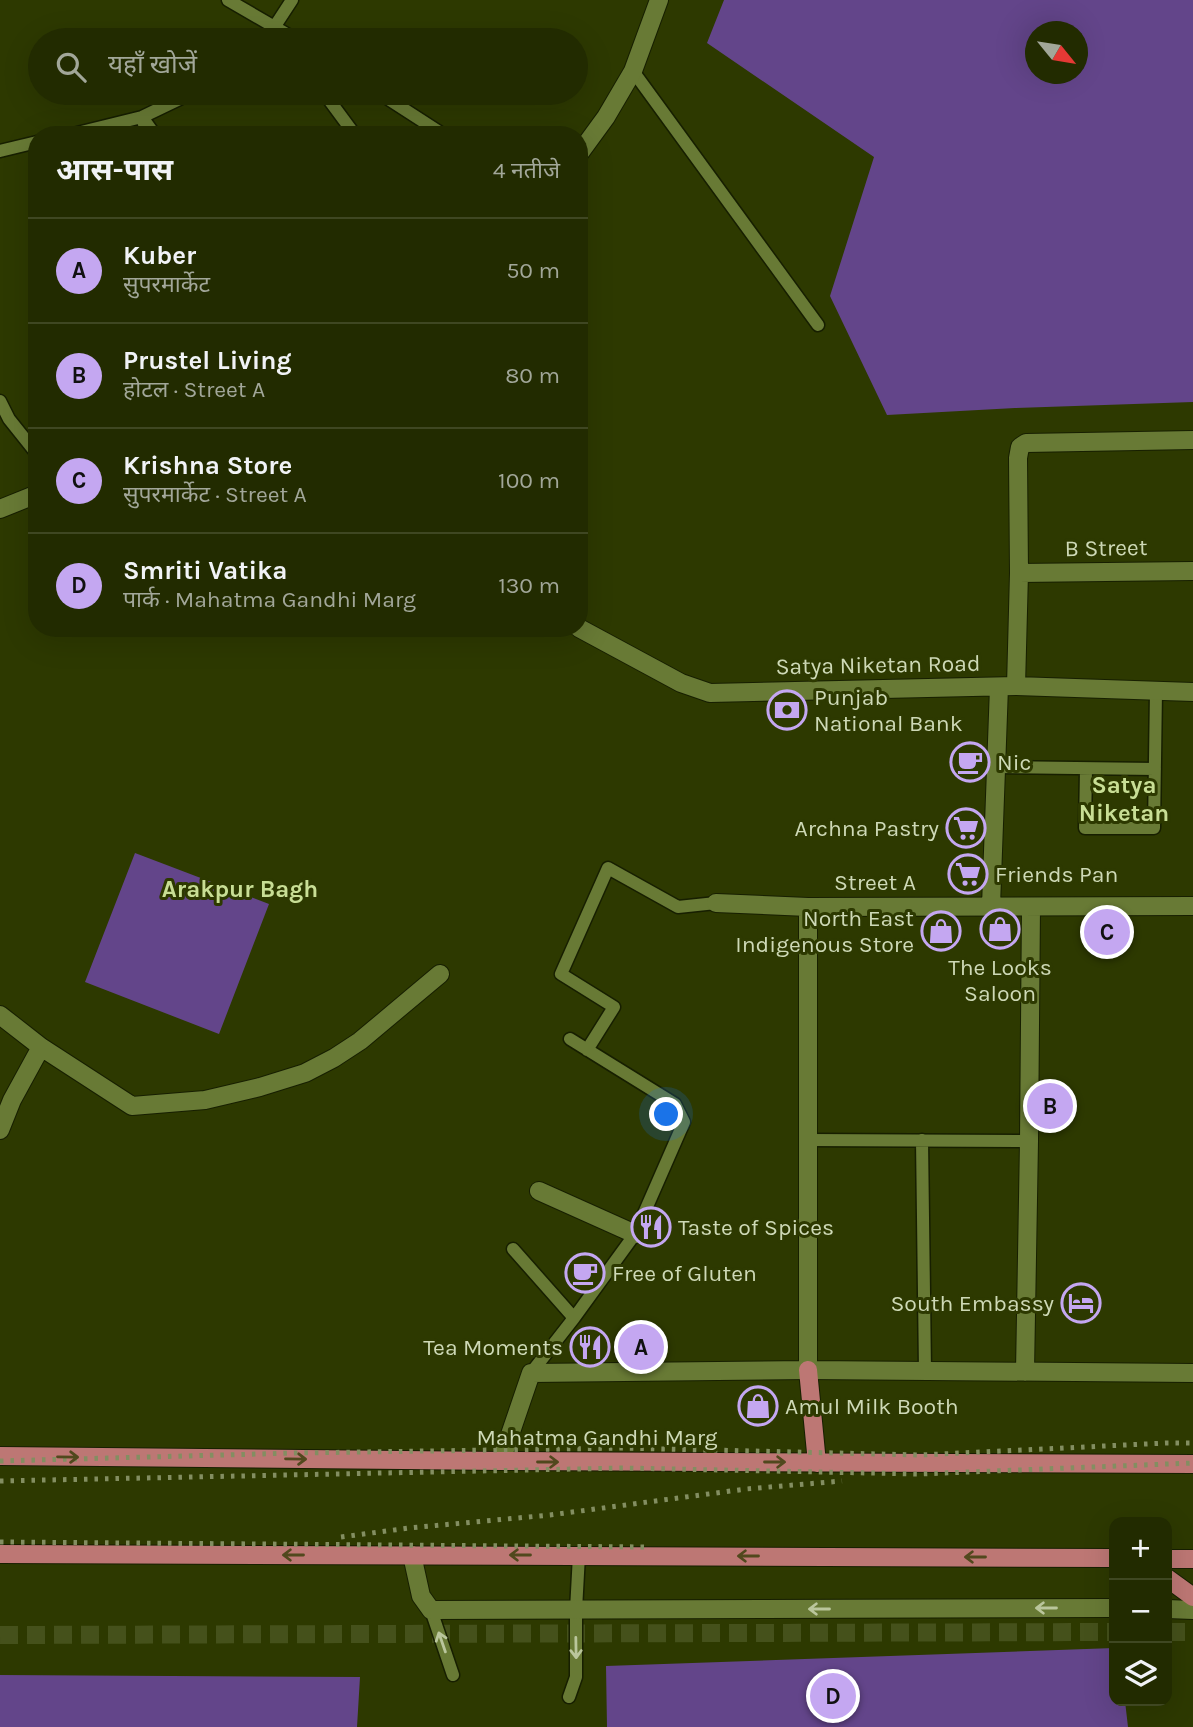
<!DOCTYPE html>
<html lang="hi">
<meta charset="utf-8">
<style>
body{margin:0;font-family:Karla,"Noto Sans Devanagari",sans-serif;background:#2a330a;color:#f1f3f6}
.controls{position:absolute;right:21px;bottom:21px;display:grid;overflow:hidden;border-radius:14px;box-shadow:0 7px 28px #0002}
.controls button{width:63px;height:63px;display:grid;place-items:center;padding:0;border:0;border-bottom:2px solid #3f4722;background:#222b00;color:#f1f3f6;font:35px sans-serif}
.compass{position:absolute;left:1025px;top:21px;width:63px;height:63px;border-radius:50%;background:#222b00;box-shadow:0 7px 28px #0002;rotate:120deg}
.you{position:absolute;left:667px;top:1115px;width:24px;height:24px;margin:-18px;border:5px solid #fff;border-radius:50%;background:#1a73e8;box-shadow:0 0 0 10px #1a73e833}
.badge{display:grid;place-items:center;width:46px;height:46px;border-radius:50%;background:#c4a7f1;color:#111;font-size:23px;font-weight:700}
.pin{position:absolute;translate:-50% -50%;border:4px solid #fff;box-shadow:0 2px 7px #0006}
.list{margin:0;padding:0;list-style:none}
h2{display:flex;justify-content:space-between;align-items:center;height:91px;margin:0;padding:0 28px;font-size:30px}
h2 small{font-size:23px;font-weight:400;color:#a2a799}
.list li{display:grid;grid-template-columns:46px 1fr auto;gap:21px;align-items:center;box-sizing:border-box;height:105px;padding:0 28px;border-top:2px solid #3f4722}
.list b{display:block;font-size:26px;white-space:nowrap}
.list p{margin:0;font-size:23px;white-space:nowrap;color:#a2a799}
.list em{font-size:23px;font-style:normal;color:#a2a799}
.icon{flex:none;width:38px;height:38px;fill:none;stroke:currentColor;stroke-width:2;stroke-linecap:round;stroke-linejoin:round}
.map{position:relative;flex:none;width:1193px;height:1727px;overflow:hidden}
.search{position:absolute;background:#222b00;box-shadow:0 7px 28px #0002;left:28px;top:28px;width:560px;height:77px;display:flex;align-items:center;gap:18px;box-sizing:border-box;padding:0 24px;border-radius:38px;color:#a2a799;font-size:26px}
.panel{position:absolute;background:#222b00;box-shadow:0 7px 28px #0002;left:28px;top:126px;width:560px;height:511px;border-radius:28px}
.map>svg:first-child{display:block}
.green{fill:#63458a;fill-rule:evenodd}
.lines{fill:none;stroke-linecap:round;stroke-linejoin:round}
.primary-tunnel{stroke:#45511b;stroke-width:18;stroke-dasharray:18 9;stroke-linecap:butt}
.lane-casing{stroke:#171f00;stroke-width:15}
.street-casing{stroke:#171f00;stroke-width:20}
.secondary-casing{stroke:#171f00;stroke-width:20}
.primary-casing{stroke:#171f00;stroke-width:20}
.lane{stroke:#687a35;stroke-width:12}
.street{stroke:#687a35;stroke-width:18}
.secondary{stroke:#687a35;stroke-width:18}
.primary{stroke:#bd7774;stroke-width:18}
.rail{stroke:#838e61;stroke-width:5;stroke-dasharray:3.5 7;stroke-linecap:butt}
.oneway{stroke:#51481d}
.oneway2{stroke:#bac69c}
.labels{text-anchor:middle;dominant-baseline:central;stroke-width:6;stroke-linejoin:round;paint-order:stroke}
.street-label{font-size:23px;fill:#ced9b6;stroke:#2d3900}
.poi-label{font-size:23px;fill:#ced9b6;stroke:#2d3900;text-anchor:start}
.neighbourhood-label{font-size:24px;font-weight:bold;fill:#c8de95;stroke:#2d3900}
</style>
<div class="map">
<svg width="1193" height="1727" viewBox="0 0 1193 1727">
<rect width="100%" height="100%" fill="#2d3900"/>
<path class="green" d="M 724,0 L 1193,0 L 1193,402 L 1015,408 L 887,415 L 830,296 L 874,157 L 707,43 ZM 1036,32 L 1078,32 L 1078,74 L 1036,74 Z
M 135,853 L 269,904 L 219,1034 L 85,982 Z
M 1114,1648 L 1114,1701 L 1125,1701 L 1128,1727 L 607,1727 L 606,1666 Z
M 0,1675 L 360,1677 L 357,1727 L 0,1727 Z"/>
<g class="lines">
<path class="primary-tunnel" d="M 1167,1632 L 1193,1632
M 0,1635 L 1114,1632"/>
<g class="lane-casing">
<path id="lane" d="M 228,0 L 297,40
M 261,40 L 275,26 L 292,0
M 633,71 L 818,325
M 324,93 L 355,135
M 379,93 L 444,135
M 69,135 L 142,117 L 192,93
M 147,135 L 142,117 L 155,135
M 0,151 L 37,142
M 0,401 L 9,419 L 37,454
M 996,767 L 1155,769
M 1086,769 L 1085,828 L 1154,828 L 1156,691
M 587,1050 L 614,1007 L 561,974 L 608,868 L 678,907 L 716,903
M 808,1140 L 1029,1141
M 922,1140 L 925,1371
M 513,1249 L 574,1318
M 531,1373 L 574,1318 L 635,1234 L 684,1122 L 675,1104 L 570,1039
M 431,1610 L 453,1675
M 569,1697 L 576,1677 L 576,1610 L 579,1555"/>
</g>
<g class="street-casing">
<path id="street" d="M 579,154 L 606,117 L 633,71 L 659,0
M 0,509 L 37,494
M 1019,573 L 1193,571
M 579,628 L 681,683 L 710,693 L 1016,686 L 1193,692
M 1016,686 L 1019,573 L 1018,458 L 1020,447 L 1026,443 L 1193,440
M 716,903 L 808,907 L 1193,906
M 991,906 L 999,687
M 0,1015 L 41,1047 L 132,1106 L 205,1100 L 260,1087 L 305,1073 L 334,1058 L 360,1041 L 440,974
M 0,1130 L 12,1100 L 41,1047
M 539,1191 L 635,1234
M 808,1370 L 808,907
M 1025,1372 L 1029,1141 L 1031,907
M 501,1461 L 531,1373 L 808,1370 L 1193,1373"/>
</g>
<g class="secondary-casing">
<path id="secondary" d="M 412,1555 L 421,1596 L 431,1610 L 1114,1608
M 1167,1609 L 1193,1610"/>
</g>
<g class="primary-casing">
<path id="primary" d="M 808,1370 L 817,1463
M 0,1456 L 501,1461 L 1193,1464
M 0,1554 L 1114,1558
M 1167,1559 L 1193,1559
M 1167,1578 L 1193,1597"/>
</g>
<use href="#lane" class="lane"/>
<use href="#street" class="street"/>
<use href="#secondary" class="secondary"/>
<use href="#primary" class="primary"/>
<path class="rail" d="M 0,1461 L 296,1453 L 624,1448 L 920,1455 L 1166,1443 L 1193,1443
M 0,1481 L 623,1468 L 919,1474 L 1193,1463
M 341,1537 L 409,1528 L 550,1515 L 746,1489 L 842,1481
M 0,1542 L 649,1547"/>
</g>
<defs><path id="oneway-shaft" d="M-6 0H5M1.5-3L5.5 0L1.5 3" fill="none" stroke-width="1.6" stroke-linecap="round" stroke-linejoin="round" transform="scale(1.75)"/></defs>
<g class="oneway">
<use href="#oneway-shaft" transform="translate(68 1457) rotate(1)"/>
<use href="#oneway-shaft" transform="translate(296 1459) rotate(1)"/>
<use href="#oneway-shaft" transform="translate(548 1462)"/>
<use href="#oneway-shaft" transform="translate(775 1462)"/>
<use href="#oneway-shaft" transform="translate(293 1555) rotate(-180)"/>
<use href="#oneway-shaft" transform="translate(520 1555) rotate(-180)"/>
<use href="#oneway-shaft" transform="translate(748 1556) rotate(-180)"/>
<use href="#oneway-shaft" transform="translate(975 1557) rotate(-180)"/>
</g>
<g class="oneway2">
<use href="#oneway-shaft" transform="translate(1046 1608) rotate(180)"/>
<use href="#oneway-shaft" transform="translate(819 1609) rotate(180)"/>
<use href="#oneway-shaft" transform="translate(442 1642) rotate(-109)"/>
<use href="#oneway-shaft" transform="translate(576 1648) rotate(89)"/>
</g>
<defs>
<g id="bank-ring" transform="scale(2.0125)"><circle r="9.5" fill="#2d3900" stroke="#c4a7f1" stroke-width="1.5"/><path d="M-6-4H6V4H-6ZM0-2.3a2.3 2.3 0 1 0 0 4.6a2.3 2.3 0 1 0 0-4.6Z" fill="#c4a7f1"/></g>
<g id="cafe-ring" transform="scale(2.0125)"><circle r="9.5" fill="#2d3900" stroke="#c4a7f1" stroke-width="1.5"/><path d="M-5.5-4.5H6V0H3Q3 3.5 0 3.5H-2.5Q-5.5 3.5-5.5 0ZM3-3.2v2h1.7v-2ZM-6 4.5H4V6H-6Z" fill="#c4a7f1"/></g>
<g id="supermarket-ring" transform="scale(2.0125)"><circle r="9.5" fill="#2d3900" stroke="#c4a7f1" stroke-width="1.5"/><path d="M-6-5.5h2.5l.6 2H6L4.5 2H-2.5L-4.4-4H-6ZM-1.5 3.2a1.3 1.3 0 1 0 .1 0ZM3 3.2a1.3 1.3 0 1 0 .1 0Z" fill="#c4a7f1"/></g>
<g id="shop-ring" transform="scale(2.0125)"><circle r="9.5" fill="#2d3900" stroke="#c4a7f1" stroke-width="1.5"/><path d="M-5-2.5h2.3a2.7 3.5 0 0 1 5.4 0H5L5.5 6h-11ZM-1.5-2.5h3a1.5 2.3 0 0 0-3 0Z" fill="#c4a7f1"/></g>
<g id="restaurant-ring" transform="scale(2.0125)"><circle r="9.5" fill="#2d3900" stroke="#c4a7f1" stroke-width="1.5"/><path d="M-5-6h1v4h1v-4h1v4h1v-4h1v5L-1.5 .5V6h-2V.5L-5-1ZM5-6V6H3V1.5H1.5Q1.5-4 5-6Z" fill="#c4a7f1"/></g>
<g id="hotel-ring" transform="scale(2.0125)"><circle r="9.5" fill="#2d3900" stroke="#c4a7f1" stroke-width="1.5"/><path d="M-6-4.5h1.5V1H6V5H4.5V3h-9V5H-6ZM-4 0a1.8 1.8 0 1 1 3.6 0ZM.5 0V-2.5h3Q6-2.5 6 0Z" fill="#c4a7f1"/></g>
</defs>
<g fill-rule="evenodd">
<use href="#bank-ring" x="787" y="710"/>
<use href="#cafe-ring" x="970" y="762"/>
<use href="#supermarket-ring" x="966" y="828"/>
<use href="#supermarket-ring" x="968" y="874"/>
<use href="#shop-ring" x="1000" y="929"/>
<use href="#shop-ring" x="941" y="931"/>
<use href="#restaurant-ring" x="651" y="1227"/>
<use href="#cafe-ring" x="585" y="1273"/>
<use href="#hotel-ring" x="1081" y="1303"/>
<use href="#restaurant-ring" x="590" y="1347"/>
<use href="#shop-ring" x="758" y="1406"/>
</g>
<g class="labels">
<g class="street-label">
<text transform="translate(1106 548) rotate(-1)">B Street</text>
<text transform="translate(878 665) rotate(-1)">Satya Niketan Road</text>
<text x="875" y="882">Street A</text>
<text x="597" y="1437">Mahatma Gandhi Marg</text>
</g>
<g class="poi-label">
<text x="814" y="697">Punjab<tspan x="814" dy="26">National Bank</tspan></text>
<text x="997" y="762">Nic</text>
<text x="939" y="828" text-anchor="end">Archna Pastry</text>
<text x="995" y="874">Friends Pan</text>
<text x="914" y="918" text-anchor="end">North East<tspan x="914" dy="26">Indigenous Store</tspan></text>
<text x="1000" y="967" text-anchor="middle">The Looks<tspan x="1000" dy="26">Saloon</tspan></text>
<text x="678" y="1227">Taste of Spices</text>
<text x="612" y="1273">Free of Gluten</text>
<text x="1054" y="1303" text-anchor="end">South Embassy</text>
<text x="563" y="1347" text-anchor="end">Tea Moments</text>
<text x="785" y="1406">Amul Milk Booth</text>
</g>
<g class="neighbourhood-label">
<text x="1124" y="785">Satya<tspan x="1124" dy="28">Niketan</tspan></text>
<text x="240" y="889">Arakpur Bagh</text>
</g>
</g>
</svg>
<div class="controls">
<button>+</button>
<button>−</button>
<button><svg class="icon" aria-label="layers" viewBox="0 0 24 24"><path d="M12 4l9 5-9 5-9-5zM3 14l9 5 9-5"/></svg></button>
</div>
<svg class="compass" viewBox="-18 -18 36 36"><path d="M0-13l5 13h-10z" fill="#e53935"/><path d="M0 13l5-13h-10z" fill="#a2a799"/></svg>
<div class="you"></div>
<div class="pin badge" style="left:641px;top:1347px">A</div>
<div class="pin badge" style="left:1050px;top:1106px">B</div>
<div class="pin badge" style="left:1107px;top:932px">C</div>
<div class="pin badge" style="left:833px;top:1696px">D</div>
<div class="search"><svg class="icon" aria-label="search" viewBox="0 0 24 24"><circle cx="10" cy="10" r="6"/><path d="M15 15l6 6"/></svg>यहाँ खोजें</div>
<section class="panel">
<h2>आस-पास<small>4 नतीजे</small></h2>
<ul class="list">
<li><span class="badge">A</span><div><b>Kuber</b><p>सुपरमार्केट</p></div><em>50 m</em></li>
<li><span class="badge">B</span><div><b>Prustel Living</b><p>होटल · Street A</p></div><em>80 m</em></li>
<li><span class="badge">C</span><div><b>Krishna Store</b><p>सुपरमार्केट · Street A</p></div><em>100 m</em></li>
<li><span class="badge">D</span><div><b>Smriti Vatika</b><p>पार्क · Mahatma Gandhi Marg</p></div><em>130 m</em></li>
</ul>
</section>
</div>
